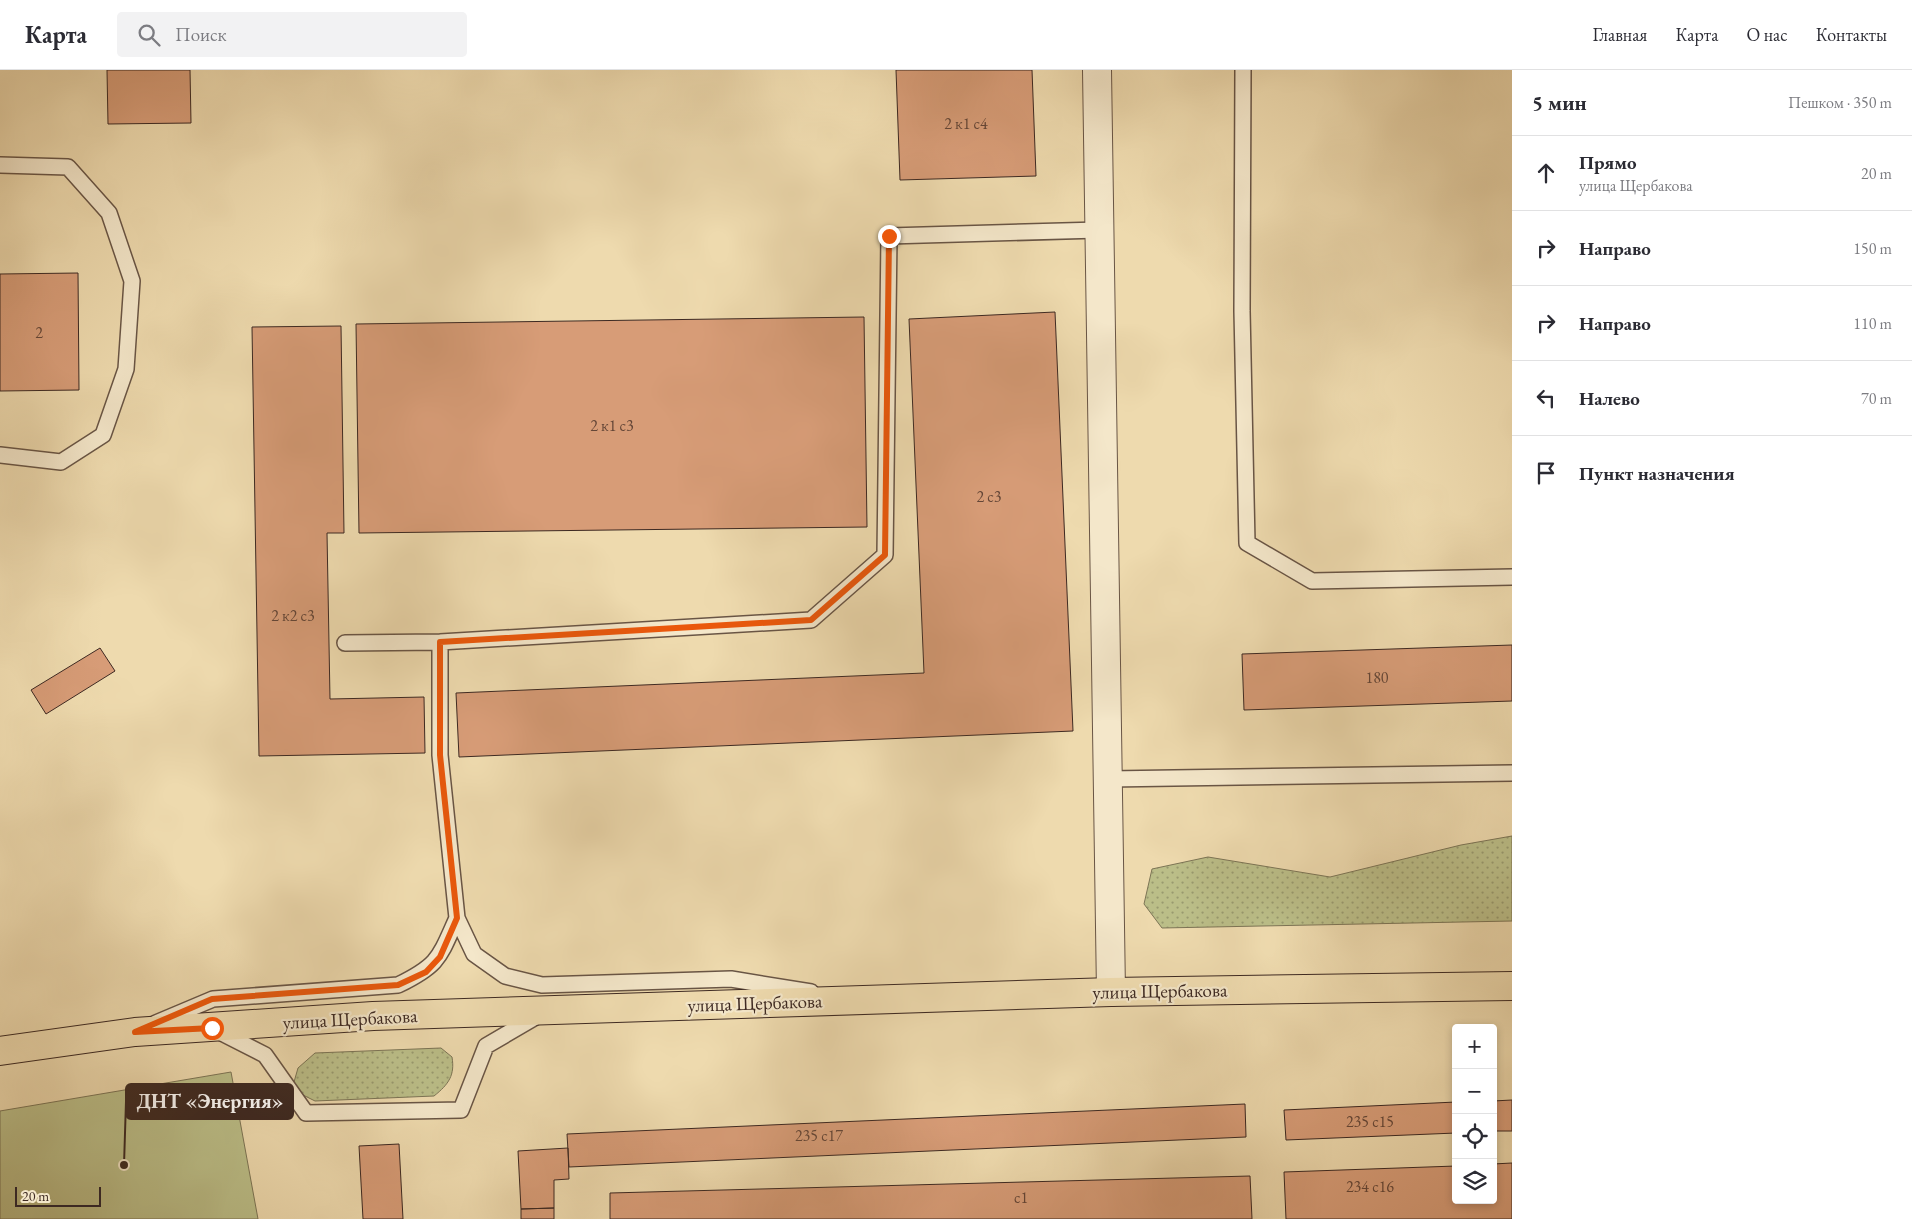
<!DOCTYPE html>
<html lang="ru">
<meta charset="utf-8">
<style>
body{margin:0;font-family:"EB Garamond",serif;background:#f2f2f3;color:#2b2b33}
.controls{position:absolute;right:15px;bottom:15px;display:grid;overflow:hidden;border-radius:5px;box-shadow:0 2px 8px #0003}
.controls button{width:45px;height:45px;display:grid;place-items:center;padding:0;border:0;border-bottom:1px solid #e1e1e2;background:#fff;color:#2b2b33;font:25px sans-serif}
.scale{position:absolute;left:15px;bottom:12px;width:86px;box-sizing:border-box;padding-left:5px;border:2px solid #3d2922;border-top:0;font-size:14px;line-height:18px;white-space:nowrap;color:#3d2922;-webkit-text-stroke:4px #f4e7ca;paint-order:stroke}
.stop{position:absolute;width:15px;height:15px;margin:-11px;border:4px solid #ea580c;border-radius:50%;background:#fff}
.stop.end{background:#ea580c;border-color:#fff;box-shadow:0 1px 5px #0008}
.list{margin:0;padding:0;list-style:none}
h2{display:flex;justify-content:space-between;align-items:center;height:65px;margin:0;padding:0 20px;font-size:21px}
h2 small{font-size:16px;font-weight:400;color:#7c7c81}
.list li{display:grid;grid-template-columns:32px 1fr auto;gap:15px;align-items:center;box-sizing:border-box;height:75px;padding:0 20px;border-top:1px solid #e1e1e2}
.list b{display:block;font-size:19px;white-space:nowrap}
.list p{margin:0;font-size:16px;white-space:nowrap;color:#7c7c81}
.list em{font-size:16px;font-style:normal;color:#7c7c81}
.icon{flex:none;width:28px;height:28px;fill:none;stroke:currentColor;stroke-width:2;stroke-linecap:round;stroke-linejoin:round}
.map{position:relative;flex:none;width:1512px;height:1149px;overflow:hidden}
header{display:flex;align-items:center;gap:30px;box-sizing:border-box;height:70px;padding:0 25px;background:#fff;border-bottom:1px solid #e1e1e2}
header strong{font-size:24px}
nav{display:flex;gap:28px;margin-inline-start:auto;font-size:18px}
.search{width:350px;height:45px;background:#f2f2f3;display:flex;align-items:center;gap:12px;box-sizing:border-box;padding:0 18px;border-radius:5px;color:#7c7c81;font-size:19px}
main{display:flex}
aside{flex:1;background:#fff}
.map>svg:first-child{display:block}
.grass{fill:url(#grass-dots);stroke:#7c7455}
.garden{fill:#bbbe88;stroke:#7c7455}
.building{fill:#d79c77;stroke:#3d2922}
.lines{fill:none;stroke-linecap:round;stroke-linejoin:round}
.lane-casing{stroke:#695545;stroke-width:18}
.street-casing{stroke:#695545;stroke-width:30}
.primary-casing{stroke:#3d2922;stroke-width:30}
.lane{stroke:#f4e7ca;stroke-width:15}
.street{stroke:#f4e7ca;stroke-width:28}
.primary{stroke:#eedaae;stroke-width:28}
.route{stroke:#ea580c;stroke-width:6}
.labels{text-anchor:middle;dominant-baseline:central;stroke-width:4.5;stroke-linejoin:round;paint-order:stroke}
.number-label{font-size:16px;fill:#644637}
.street-label{font-size:19px;fill:#3d2922;stroke:#f4e7ca}
.leader{fill:none;stroke:#3d2922;stroke-width:2}
.callout-dot{fill:#3d2922;stroke:#f4e7ca;stroke-width:2}
.callout{fill:#3d2922;stroke:#3d2922;stroke-width:2}
.callout-label{font-size:20px;text-anchor:middle;font-weight:bold;fill:#fff}
</style>
<header>
<strong>Карта</strong>
<div class="search"><svg class="icon" aria-label="search" viewBox="0 0 24 24"><circle cx="10" cy="10" r="6"/><path d="M15 15l6 6"/></svg>Поиск</div>
<nav><a>Главная</a><a>Карта</a><a>О нас</a><a>Контакты</a></nav>
</header>
<main>
<div class="map">
<svg width="1512" height="1149" viewBox="0 0 1512 1149">
<defs>
<pattern id="grass-dots" width="8" height="8" patternUnits="userSpaceOnUse" patternTransform="scale(1.25)"><rect width="8" height="8" fill="#bbbe88"/><path d="M2 2h.1M6 6h.1" fill="none" stroke="#999a6f" stroke-width="1.8" stroke-linecap="round"/></pattern>
</defs>
<rect width="100%" height="100%" fill="#eedaae"/>
<filter id="stains"><feTurbulence type="fractalNoise" baseFrequency=".004" numOctaves="4"/><feColorMatrix values="0 0 0 0 .2 0 0 0 0 .09 0 0 0 0 .02 0 0 0 .5 -.17"/></filter>
<radialGradient id="worn" r=".72"><stop offset=".6" stop-color="#630" stop-opacity="0"/><stop offset="1" stop-color="#630" stop-opacity=".3"/></radialGradient>
<path class="grass" d="M 1512,766 L 1512,851 L 1162,858 L 1144,834 L 1152,799 L 1208,787 L 1330,807 L 1461,775 Z
M 441,978 L 452,987 C 455,1005 449,1014 434,1026 L 315,1031 L 299,1023 L 294,1012 L 298,998 L 315,983 Z"/>
<path class="garden" d="M 231,1002 L 258,1149 L 0,1149 L 0,1041 Z"/>
<path class="building" d="M 107,0 L 190,0 L 191,53 L 108,54 Z
M 896,0 L 1032,0 L 1036,106 L 900,110 Z
M 78,203 L 79,320 L 0,321 L 0,204 Z
M 1055,242 L 1073,661 L 459,687 L 456,623 L 924,603 L 909,249 Z
M 864,247 L 867,457 L 359,463 L 356,254 Z
M 341,256 L 344,463 L 327,463 L 330,629 L 424,627 L 425,683 L 259,686 L 252,257 Z
M 1512,575 L 1512,631 L 1244,640 L 1242,584 Z
M 100,578 L 115,601 L 46,644 L 31,620 Z
M 1512,1030 L 1512,1061 L 1493,1061 L 1493,1031 Z
M 1456,1032 L 1456,1063 L 1286,1070 L 1284,1040 Z
M 1245,1034 L 1246,1067 L 569,1097 L 567,1064 Z
M 399,1074 L 403,1149 L 363,1149 L 359,1076 Z
M 568,1078 L 569,1109 L 554,1110 L 554,1138 L 521,1139 L 518,1081 Z
M 1512,1093 L 1512,1149 L 1286,1149 L 1284,1102 L 1456,1096 L 1456,1130 L 1493,1130 L 1493,1094 Z
M 1250,1106 L 1252,1149 L 610,1149 L 610,1123 Z
M 554,1138 L 554,1149 L 521,1149 L 521,1139 Z"/>
<g class="lines">
<g class="lane-casing">
<path id="lane" d="M 1243,0 L 1242,241 L 1247,473 L 1312,511 L 1512,507
M 0,95 L 68,97 L 109,143 L 132,211 L 126,299 L 103,365 L 61,392 L 0,385
M 440,572 L 440,685 L 457,848 L 474,884 L 505,906 L 542,915 L 731,909 L 811,922
M 345,573 L 440,572 L 811,550 L 885,485 L 889,166 L 1099,160
M 1109,709 L 1512,703
M 156,953 L 213,929 L 398,915 C 439,895 439,888 457,848
M 216,960 L 265,985 L 306,1043 L 461,1040 L 486,976 L 539,945"/>
</g>
<g class="street-casing">
<path id="street" d="M 1097,0 L 1111,922"/>
</g>
<g class="primary-casing">
<path id="primary" d="M 0,981 L 135,962 L 373,946 L 1111,922 L 1512,916"/>
</g>
<use href="#lane" class="lane"/>
<use href="#street" class="street"/>
<use href="#primary" class="primary"/>
</g>
<g class="lines">
<path class="route" d="M 212,958 L 135,962 L 212,929 L 398,915 L 426,902 L 440,887 L 457,848 L 440,685 L 440,572 L 811,550 L 885,485 L 889,166"/>
</g>
<g class="labels">
<g class="number-label">
<text x="966" y="53">2 к1 с4</text>
<text x="39" y="262">2</text>
<text x="612" y="355">2 к1 с3</text>
<text x="989" y="426">2 с3</text>
<text x="293" y="545">2 к2 с3</text>
<text x="1377" y="607">180</text>
<text x="1370" y="1051">235 с15</text>
<text x="819" y="1065">235 с17</text>
<text x="1370" y="1116">234 с16</text>
<text x="1021" y="1127">с1</text>
</g>
<g class="street-label">
<text transform="translate(1160 921) rotate(-1)">улица Щербакова</text>
<text transform="translate(755 933) rotate(-2)">улица Щербакова</text>
<text transform="translate(350 949) rotate(-3)">улица Щербакова</text>
</g>
</g>
<path class="leader" d="M124 1095L126 1031"/>
<circle class="callout-dot" cx="124" cy="1095" r="5"/>
<rect class="callout" x="126" y="1014" width="167" height="35" rx="5"/>
<g class="callout-label">
<text x="210" y="1038">ДНТ «Энергия»</text>
</g>
<rect width="100%" height="100%" filter="url(#stains)"/>
<rect width="100%" height="100%" fill="url(#worn)"/>
</svg>
<div class="controls">
<button>+</button>
<button>−</button>
<button><svg class="icon" aria-label="locate" viewBox="0 0 24 24"><circle cx="12" cy="12" r="6"/><path d="M12 2v4M12 18v4M2 12h4M18 12h4"/></svg></button>
<button><svg class="icon" aria-label="layers" viewBox="0 0 24 24"><path d="M12 4l9 5-9 5-9-5zM3 14l9 5 9-5"/></svg></button>
</div>
<div class="scale">20 m</div>
<div class="stop" style="left:212px;top:958px"></div>
<div class="stop end" style="left:889px;top:166px"></div>
</div>
<aside>
<h2>5 мин<small>Пешком · 350 m</small></h2>
<ul class="list">
<li><svg class="icon" aria-label="ahead" viewBox="0 0 24 24"><path d="M12 20V5M6 11l6-6 6 6"/></svg><div><b>Прямо</b><p>улица Щербакова</p></div><em>20 m</em></li>
<li><svg class="icon" aria-label="right" viewBox="0 0 24 24"><path d="M7 20v-9h11M14 6l5 5-5 5"/></svg><div><b>Направо</b></div><em>150 m</em></li>
<li><svg class="icon" aria-label="right" viewBox="0 0 24 24"><path d="M7 20v-9h11M14 6l5 5-5 5"/></svg><div><b>Направо</b></div><em>110 m</em></li>
<li><svg class="icon" aria-label="left" viewBox="0 0 24 24"><path d="M17 20v-9H6M10 6l-5 5 5 5"/></svg><div><b>Налево</b></div><em>70 m</em></li>
<li><svg class="icon" aria-label="arrive" viewBox="0 0 24 24"><path d="M6 21V4h12l-3 4 3 4H6"/></svg><div><b>Пункт назначения</b></div></li>
</ul>
</aside>
</main>
